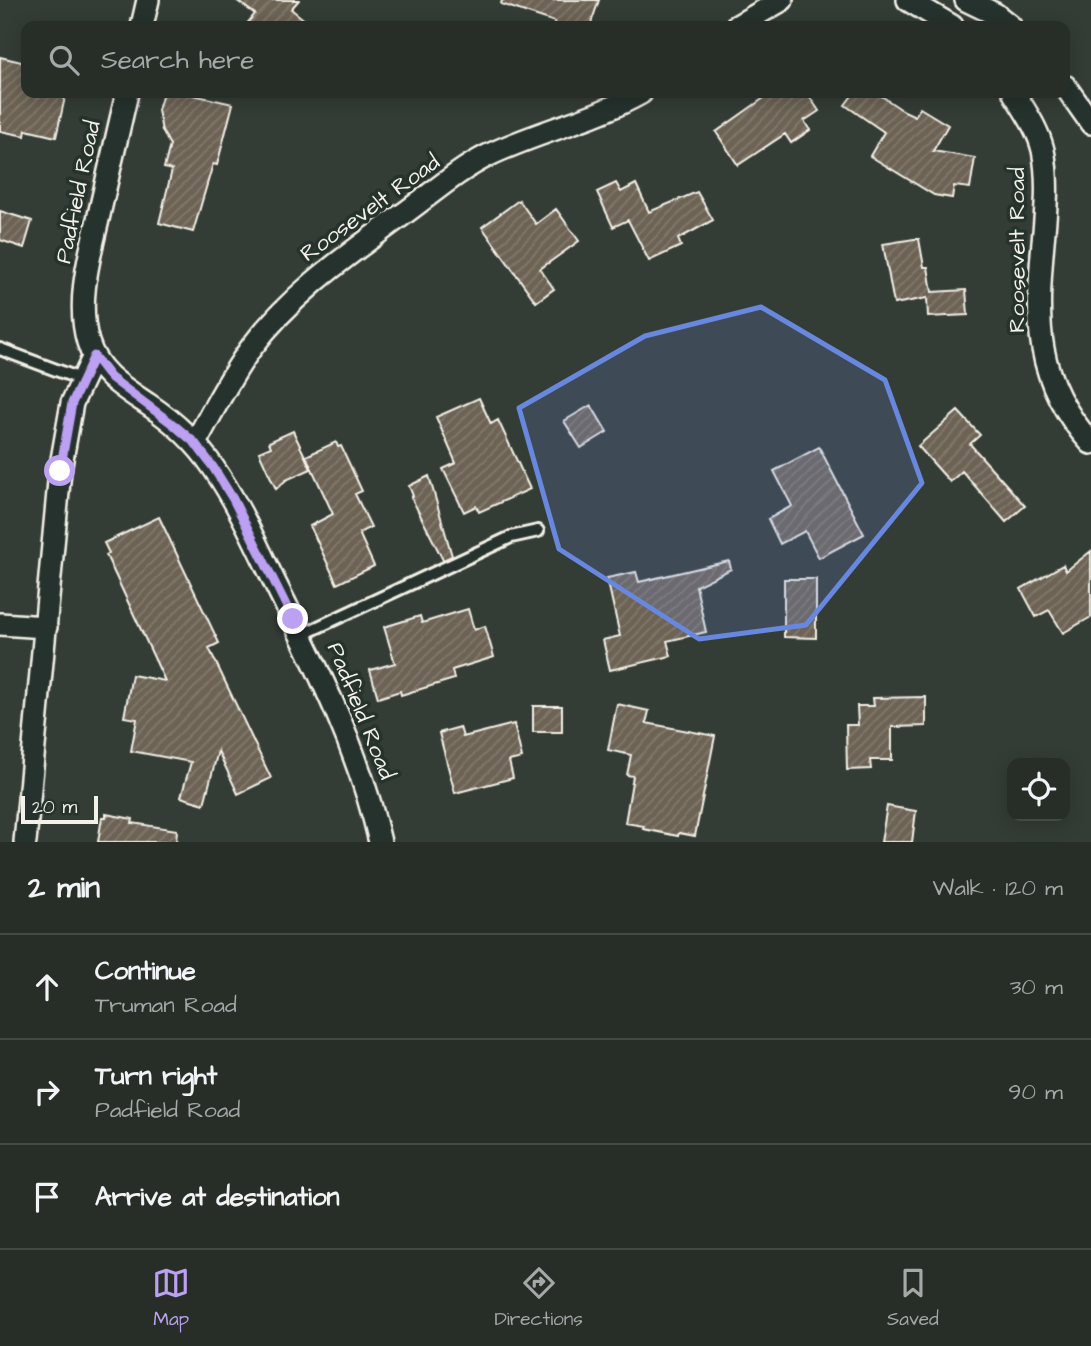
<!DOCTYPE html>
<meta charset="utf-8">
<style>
body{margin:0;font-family:"Architects Daughter",sans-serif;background:#2f3630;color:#f1f3f6}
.controls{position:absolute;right:21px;bottom:21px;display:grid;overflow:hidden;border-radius:14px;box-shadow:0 4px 18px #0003}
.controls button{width:63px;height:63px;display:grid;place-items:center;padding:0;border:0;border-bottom:2px solid #434a45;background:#272e28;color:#f1f3f6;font:35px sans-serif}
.scale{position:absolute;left:21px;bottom:18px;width:77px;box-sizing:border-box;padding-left:7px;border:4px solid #f4f1e8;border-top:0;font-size:19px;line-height:24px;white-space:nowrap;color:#f4f1e8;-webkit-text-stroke:5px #26332d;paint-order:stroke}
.stop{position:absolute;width:21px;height:21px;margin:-16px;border:5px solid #bca0f2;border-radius:50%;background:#fff}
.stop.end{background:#bca0f2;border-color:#fff;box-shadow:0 2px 7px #0008}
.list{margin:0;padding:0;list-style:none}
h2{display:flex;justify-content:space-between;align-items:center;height:91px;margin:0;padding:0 28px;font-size:30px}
h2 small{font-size:23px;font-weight:400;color:#a4a8a8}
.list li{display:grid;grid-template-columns:46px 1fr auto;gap:21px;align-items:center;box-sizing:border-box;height:105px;padding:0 28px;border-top:2px solid #434a45}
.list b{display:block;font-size:26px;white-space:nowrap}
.list p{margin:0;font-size:23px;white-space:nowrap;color:#a4a8a8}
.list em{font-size:23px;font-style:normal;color:#a4a8a8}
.icon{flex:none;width:38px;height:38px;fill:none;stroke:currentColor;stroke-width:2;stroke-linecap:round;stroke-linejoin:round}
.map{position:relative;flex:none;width:1091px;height:842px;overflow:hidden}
.search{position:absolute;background:#272e28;box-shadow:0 4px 18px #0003;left:21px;right:21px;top:21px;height:77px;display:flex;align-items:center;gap:18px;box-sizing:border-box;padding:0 24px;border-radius:14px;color:#a4a8a8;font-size:26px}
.sheet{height:406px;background:#272e28}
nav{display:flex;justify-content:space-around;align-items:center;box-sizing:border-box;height:98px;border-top:2px solid #434a45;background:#272e28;font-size:19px;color:#a4a8a8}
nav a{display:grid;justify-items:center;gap:4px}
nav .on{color:#bca0f2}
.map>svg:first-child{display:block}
.building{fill:url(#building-hatch);stroke:#f4f1e8;stroke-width:2}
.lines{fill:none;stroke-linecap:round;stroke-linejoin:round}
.lane-casing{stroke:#f4f1e8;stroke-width:16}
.street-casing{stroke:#f4f1e8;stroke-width:26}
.lane{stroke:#26332d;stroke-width:10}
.street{stroke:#26332d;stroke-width:21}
.route{stroke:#bca0f2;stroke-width:9}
.marked{fill:#6887de;fill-opacity:0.2;stroke:#6887de;stroke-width:5;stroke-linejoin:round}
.labels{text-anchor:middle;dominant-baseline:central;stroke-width:7;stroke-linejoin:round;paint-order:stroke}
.street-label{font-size:23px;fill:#f4f1e8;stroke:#26332d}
</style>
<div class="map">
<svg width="1091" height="842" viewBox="0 0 1091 842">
<defs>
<pattern id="building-hatch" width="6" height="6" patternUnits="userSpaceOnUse" patternTransform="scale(1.75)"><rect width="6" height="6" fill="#6c6355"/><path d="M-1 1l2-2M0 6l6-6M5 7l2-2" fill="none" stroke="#827a6d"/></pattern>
</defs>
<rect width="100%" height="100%" fill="#343d35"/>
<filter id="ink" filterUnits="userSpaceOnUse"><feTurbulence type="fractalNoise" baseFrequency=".0143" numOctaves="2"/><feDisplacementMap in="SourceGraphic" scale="14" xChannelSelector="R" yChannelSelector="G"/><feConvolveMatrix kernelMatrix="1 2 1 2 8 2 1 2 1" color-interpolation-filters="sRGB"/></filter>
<g filter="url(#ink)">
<path class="building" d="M 236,0 L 299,0 L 291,9 L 312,26 L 245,26 L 255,14 Z
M 502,0 L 599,0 L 590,26 L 553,26 L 555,22 L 501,4 Z
M 0,57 L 26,63 L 26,93 L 66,93 L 56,137 L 26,130 L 25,136 L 0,131 Z
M 163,93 L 184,93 L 233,104 L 217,165 L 213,164 L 193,232 L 159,223 L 172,170 L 164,168 L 170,145 L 162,131 L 158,110 Z
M 771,93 L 807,93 L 819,111 L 804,121 L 810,130 L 791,143 L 785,134 L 738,165 L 716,132 Z
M 854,93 L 877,93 L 902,110 L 915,116 L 920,108 L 948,125 L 933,151 L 975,158 L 970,188 L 954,186 L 952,198 L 934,195 L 870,156 L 884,132 L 845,105 Z
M 616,183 L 621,192 L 636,184 L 649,212 L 697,192 L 713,220 L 678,239 L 681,246 L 649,261 L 628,220 L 613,227 L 597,192 Z
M 519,200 L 536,224 L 556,209 L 579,241 L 540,269 L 554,289 L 536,302 L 482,227 Z
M 0,211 L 32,221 L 24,248 L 0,240 Z
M 914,239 L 919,239 L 924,267 L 928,267 L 932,292 L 966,290 L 968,315 L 928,317 L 927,298 L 894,304 L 883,244 Z
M 479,398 L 491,424 L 498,420 L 530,489 L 479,512 L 476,506 L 464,512 L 443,469 L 456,463 L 436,417 Z
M 591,405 L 607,432 L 581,448 L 564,421 Z
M 958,411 L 980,435 L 970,444 L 1025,506 L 1006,522 L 962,471 L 950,482 L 918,446 Z
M 293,431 L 311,469 L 286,480 L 276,489 L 259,452 L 271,447 L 269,442 Z
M 336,442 L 338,447 L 341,446 L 362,491 L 355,494 L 371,527 L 359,533 L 374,566 L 337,584 L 310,526 L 333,514 L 306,456 Z
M 819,447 L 864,534 L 819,558 L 805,531 L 780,544 L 768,519 L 792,506 L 774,471 Z
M 429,476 L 452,556 L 443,560 L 411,497 L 413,496 L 409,486 Z
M 159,517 L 219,643 L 209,648 L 271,778 L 238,794 L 218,751 L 204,804 L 181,797 L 191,762 L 131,751 L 137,719 L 124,717 L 132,675 L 165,681 L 106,555 L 109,553 L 104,543 Z
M 1091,551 L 1091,617 L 1063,633 L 1049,610 L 1036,617 L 1021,589 L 1063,565 L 1066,571 Z
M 729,561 L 731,569 L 696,586 L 706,632 L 667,641 L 671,656 L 610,670 L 603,640 L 620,636 L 607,578 L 636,572 L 639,582 Z
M 784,579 L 816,579 L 816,638 L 784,637 Z
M 468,609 L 474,630 L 485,626 L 494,657 L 452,670 L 454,679 L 401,695 L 400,691 L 378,698 L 370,670 L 395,663 L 384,627 L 420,616 L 422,623 Z
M 926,697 L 926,726 L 892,727 L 892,760 L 870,760 L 871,769 L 847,770 L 846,725 L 858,725 L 857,706 L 874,706 L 873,698 Z
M 617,704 L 649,711 L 646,723 L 715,736 L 695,836 L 679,833 L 678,836 L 643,829 L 644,826 L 625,823 L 633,776 L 627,775 L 631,755 L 608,750 Z
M 533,706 L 562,706 L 562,732 L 533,732 Z
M 514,724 L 522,758 L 509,761 L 513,778 L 455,793 L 439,733 L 460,727 L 463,737 Z
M 887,806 L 916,811 L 912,842 L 881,842 Z
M 106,814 L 133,819 L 132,823 L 177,830 L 176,842 L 98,842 L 102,817 L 106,817 Z"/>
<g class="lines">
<g class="lane-casing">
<path id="lane" d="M 0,349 L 83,380
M 301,635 L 511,537 L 538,531"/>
</g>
<g class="street-casing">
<path id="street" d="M 908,0 L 952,26
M 966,0 L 995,14 L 1010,26
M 142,26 L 148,0
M 737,26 L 782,0
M 1065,86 L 1091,123
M 127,93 C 118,131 110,168 101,206 C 92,249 75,298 88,342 C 97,373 124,388 149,405 C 173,421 196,442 213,467 C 238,503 256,544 275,583 C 317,667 359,750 380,842
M 1014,93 C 1025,111 1038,129 1043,150 C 1049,180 1046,212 1043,242 C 1036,322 1034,380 1091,443
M 195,443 C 213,411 229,378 251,348 C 292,293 348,255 402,215 C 430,195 458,170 489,155 C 539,131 593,120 641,93
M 0,624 L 46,627
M 25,842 L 60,471 L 72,403 L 94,356"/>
</g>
<use href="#lane" class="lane"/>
<use href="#street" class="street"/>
</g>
</g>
<g class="lines" filter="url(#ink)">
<path class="route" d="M 60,471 L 72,403 L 94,356 L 110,377 L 174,425 L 195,443 L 213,467 L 233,499 L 293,619"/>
</g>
<path class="marked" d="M 761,307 L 885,380 L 922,483 L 806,625 L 699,639 L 559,549 L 519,408 L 645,336 Z"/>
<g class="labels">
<g class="street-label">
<text transform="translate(78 192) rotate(-78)">Padfield Road</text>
<text transform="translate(370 208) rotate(-36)">Roosevelt Road</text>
<text transform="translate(1017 250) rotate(-90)">Roosevelt Road</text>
<text transform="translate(361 711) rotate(68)">Padfield Road</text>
</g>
</g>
</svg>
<div class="controls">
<button><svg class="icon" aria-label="locate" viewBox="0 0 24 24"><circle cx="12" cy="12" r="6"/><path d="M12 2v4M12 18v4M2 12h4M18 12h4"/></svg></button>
</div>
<div class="scale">20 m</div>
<div class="stop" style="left:60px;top:471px"></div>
<div class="stop end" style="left:293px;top:619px"></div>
<div class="search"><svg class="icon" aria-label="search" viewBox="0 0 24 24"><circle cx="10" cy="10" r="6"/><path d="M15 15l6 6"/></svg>Search here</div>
</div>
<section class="sheet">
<h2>2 min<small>Walk · 120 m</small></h2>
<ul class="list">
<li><svg class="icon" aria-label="ahead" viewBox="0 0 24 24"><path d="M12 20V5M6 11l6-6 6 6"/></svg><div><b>Continue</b><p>Truman Road</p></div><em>30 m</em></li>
<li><svg class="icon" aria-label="right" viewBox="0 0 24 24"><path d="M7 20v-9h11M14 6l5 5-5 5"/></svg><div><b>Turn right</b><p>Padfield Road</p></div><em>90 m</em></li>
<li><svg class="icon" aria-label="arrive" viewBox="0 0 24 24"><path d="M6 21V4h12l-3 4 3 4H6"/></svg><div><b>Arrive at destination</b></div></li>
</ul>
</section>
<nav>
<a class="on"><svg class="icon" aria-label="map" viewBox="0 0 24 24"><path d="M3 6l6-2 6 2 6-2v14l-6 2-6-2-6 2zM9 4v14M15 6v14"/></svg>Map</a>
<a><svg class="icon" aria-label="directions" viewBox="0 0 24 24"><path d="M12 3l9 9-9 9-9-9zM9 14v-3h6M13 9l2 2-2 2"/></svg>Directions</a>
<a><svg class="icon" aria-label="saved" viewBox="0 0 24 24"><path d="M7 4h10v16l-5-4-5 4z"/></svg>Saved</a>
</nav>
